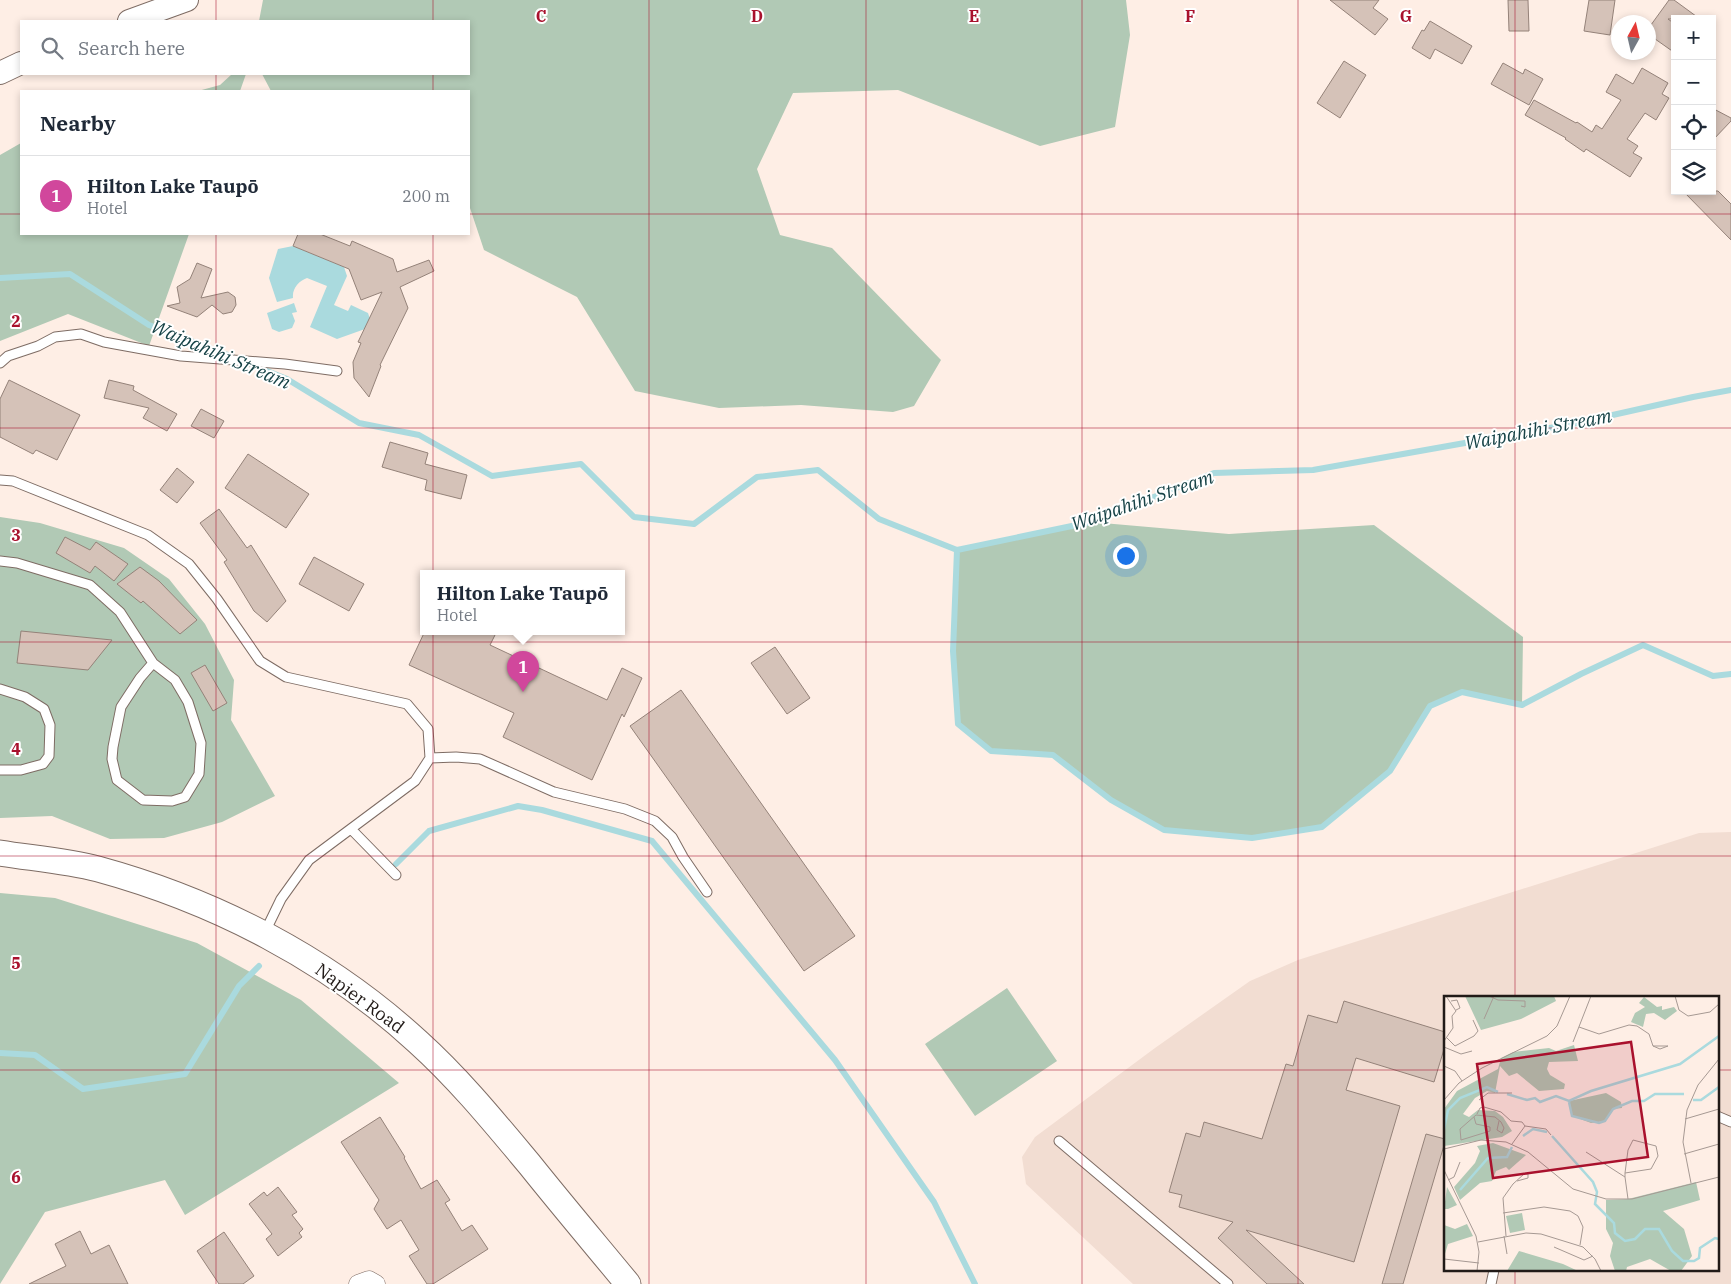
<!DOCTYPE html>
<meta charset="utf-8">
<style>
body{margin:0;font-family:"IBM Plex Serif",serif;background:#f2f2f3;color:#1f2937}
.controls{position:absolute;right:15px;top:15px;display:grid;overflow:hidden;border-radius:0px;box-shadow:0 2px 8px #0003}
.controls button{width:45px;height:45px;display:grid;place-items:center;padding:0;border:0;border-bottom:1px solid #e0e1e3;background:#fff;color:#1f2937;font:25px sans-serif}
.compass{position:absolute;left:1611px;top:15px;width:45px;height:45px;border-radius:50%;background:#fff;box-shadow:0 2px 8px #0003;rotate:8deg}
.you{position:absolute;left:1125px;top:555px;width:18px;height:18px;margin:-12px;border:4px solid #fff;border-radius:50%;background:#1a73e8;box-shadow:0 0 0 8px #1a73e833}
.badge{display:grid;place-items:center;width:32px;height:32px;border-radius:50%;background:#a9112d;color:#fff;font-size:16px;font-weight:700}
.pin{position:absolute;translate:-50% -41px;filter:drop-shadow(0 1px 2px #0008)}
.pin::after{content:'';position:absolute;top:26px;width:18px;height:15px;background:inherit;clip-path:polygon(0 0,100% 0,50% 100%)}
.popup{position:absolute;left:420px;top:570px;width:205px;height:65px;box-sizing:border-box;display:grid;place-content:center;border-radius:0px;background:#fff;filter:drop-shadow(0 1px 4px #0005);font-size:16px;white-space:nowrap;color:#747a83}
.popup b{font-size:19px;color:#1f2937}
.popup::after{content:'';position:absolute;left:50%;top:100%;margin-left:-10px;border:10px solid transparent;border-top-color:#fff}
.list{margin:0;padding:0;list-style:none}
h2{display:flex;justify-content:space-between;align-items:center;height:65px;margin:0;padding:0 20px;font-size:21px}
h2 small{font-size:16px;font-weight:400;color:#747a83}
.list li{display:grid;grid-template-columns:32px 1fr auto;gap:15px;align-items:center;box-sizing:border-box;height:80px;padding:0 20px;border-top:1px solid #e0e1e3}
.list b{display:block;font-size:19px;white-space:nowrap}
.list p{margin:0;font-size:16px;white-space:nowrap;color:#747a83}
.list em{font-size:16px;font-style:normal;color:#747a83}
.icon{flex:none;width:28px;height:28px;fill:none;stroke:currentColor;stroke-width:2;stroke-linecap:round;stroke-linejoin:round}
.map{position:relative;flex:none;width:1731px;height:1284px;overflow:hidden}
.search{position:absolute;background:#fff;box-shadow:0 2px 8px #0003;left:20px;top:20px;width:450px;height:55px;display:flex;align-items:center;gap:12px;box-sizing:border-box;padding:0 18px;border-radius:0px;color:#747a83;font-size:19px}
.panel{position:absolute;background:#fff;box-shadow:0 2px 8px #0003;left:20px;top:90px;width:450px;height:145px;border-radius:0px}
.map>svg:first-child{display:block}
.built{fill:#f2ddd2;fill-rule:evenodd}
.green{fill:#b1c9b5}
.water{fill:#aadade}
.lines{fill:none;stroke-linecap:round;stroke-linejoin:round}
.stream{stroke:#aadade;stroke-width:6}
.building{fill:#d5c2b8;stroke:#948279}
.service-casing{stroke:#7e6c64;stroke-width:11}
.minor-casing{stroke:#7e6c64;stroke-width:19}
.tertiary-casing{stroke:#7e6c64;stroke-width:24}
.secondary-casing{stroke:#7e6c64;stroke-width:27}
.service{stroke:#fff;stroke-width:9}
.minor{stroke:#fff;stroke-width:18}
.tertiary{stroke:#fff;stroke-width:22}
.secondary{stroke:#fff;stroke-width:25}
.grid{fill:none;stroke:#a9112d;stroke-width:1;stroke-opacity:0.55}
.labels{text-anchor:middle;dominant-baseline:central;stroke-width:4;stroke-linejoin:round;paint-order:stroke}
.street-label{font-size:18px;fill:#211a17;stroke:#fff}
.water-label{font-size:19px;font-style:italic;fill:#164246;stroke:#fff}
.inset-river{fill:none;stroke:#aadade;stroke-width:2.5}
.inset-road{fill:none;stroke:#a69993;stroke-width:1}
.view{fill:#a9112d;fill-opacity:0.15;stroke:#a9112d;stroke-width:2.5}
.inset-edge{fill:none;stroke:#211a17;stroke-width:2.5}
.grid-label{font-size:16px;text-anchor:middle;font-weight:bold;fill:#a9112d;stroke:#fff;stroke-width:4;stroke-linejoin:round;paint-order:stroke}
</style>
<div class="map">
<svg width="1731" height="1284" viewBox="0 0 1731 1284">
<rect width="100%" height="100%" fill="#feeee5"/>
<path class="built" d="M 1731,832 L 1731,1284 L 1133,1284 L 1026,1184 L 1022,1157 L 1035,1137 L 1155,1048 L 1250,981 L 1298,960 L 1699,833 ZM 1445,998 L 1717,998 L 1717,1270 L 1445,1270 Z"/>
<path class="green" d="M 263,0 L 1126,0 L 1130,35 L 1115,127 L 1040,146 L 898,90 L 793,93 L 757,169 L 780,235 L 832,248 L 941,360 L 914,406 L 893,412 L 801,405 L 719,408 L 635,391 L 577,297 L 484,250 L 469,205 L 469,91 L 271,91 L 262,74 L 469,74 L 469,21 L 259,21 Z
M 232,74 L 246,74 L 240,91 L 198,91 L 220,85 Z
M 21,143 L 21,234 L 189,234 L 149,346 L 68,314 L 0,341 L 0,155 Z
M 0,517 L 40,523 L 124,548 L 169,579 L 205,624 L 234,680 L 231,720 L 275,796 L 222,822 L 164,838 L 110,839 L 52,816 L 0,818 Z
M 1091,522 L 1229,534 L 1374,525 L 1523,637 L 1522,705 L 1462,692 L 1430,706 L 1390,771 L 1322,827 L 1252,838 L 1164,830 L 1111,800 L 1053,755 L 991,751 L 958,724 L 953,651 L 957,550 Z
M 0,893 L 55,898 L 197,943 L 301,1000 L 399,1083 L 185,1215 L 165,1180 L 45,1212 L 0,1284 Z
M 1007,988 L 1057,1061 L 975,1116 L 925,1044 Z"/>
<path class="water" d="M 293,246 L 344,267 L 347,276 L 334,305 L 348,311 L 351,305 L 368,313 L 370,319 L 365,329 L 337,339 L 310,327 L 327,286 L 307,278 C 299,281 292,288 293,298 L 277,302 L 269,278 L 278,249 Z
M 294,303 L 297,312 L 292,313 L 295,321 L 292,328 L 279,332 L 272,329 L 267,313 Z"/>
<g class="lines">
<path class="stream" d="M 0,278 L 70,274 L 149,325 L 233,357
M 247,363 L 287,379 L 359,423 L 419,435 L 492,476 L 581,464 L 634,517 L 694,524 L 757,477 L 818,470 L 879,519 L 957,550 L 1091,522 L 1214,473 L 1313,470 L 1577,423 L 1693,397 L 1731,390
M 957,550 L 953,651 L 958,724 L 991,751 L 1053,755 L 1111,800 L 1164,830 L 1252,838 L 1322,827 L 1390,771 L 1430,706 L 1462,692 L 1522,705 L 1581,674 L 1643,645 L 1713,676 L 1731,674
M 396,864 L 429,831 L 518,806 L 542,810 L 652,841 L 835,1060 L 934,1202 L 975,1284
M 0,1053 L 35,1055 L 83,1089 L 185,1074 L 239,986 L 259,966"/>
</g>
<path class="building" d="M 1330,0 L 1379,0 L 1373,8 L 1388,19 L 1375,35 Z
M 1508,0 L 1528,0 L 1529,31 L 1509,31 Z
M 1589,0 L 1615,0 L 1610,35 L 1584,31 Z
M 1669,0 L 1674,0 L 1700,19 L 1668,19 L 1675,24 L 1675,53 L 1648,34 L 1648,29 Z
M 1430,21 L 1472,46 L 1462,64 L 1435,49 L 1430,59 L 1412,48 L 1422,30 L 1424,31 Z
M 1344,61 L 1366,75 L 1340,118 L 1317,103 Z
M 1503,63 L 1523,74 L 1525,69 L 1543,79 L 1529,105 L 1491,84 Z
M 1642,68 L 1668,83 L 1662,94 L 1669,98 L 1656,120 L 1645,113 L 1627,139 L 1638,146 L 1633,153 L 1642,158 L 1630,177 L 1586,149 L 1584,152 L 1565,139 L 1566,138 L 1525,115 L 1534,100 L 1576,123 L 1577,122 L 1592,132 L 1596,125 L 1602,129 L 1621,100 L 1606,92 L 1616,74 L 1633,84 Z
M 1712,108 L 1731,118 L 1731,121 L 1712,141 Z
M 1683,191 L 1718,191 L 1731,204 L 1731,240 Z
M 298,234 L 320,234 L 350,246 L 352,241 L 393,259 L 397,272 L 429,260 L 434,271 L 400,287 L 408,308 L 380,365 L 381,366 L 369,397 L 354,378 L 353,362 L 361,343 L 358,342 L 382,292 L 361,300 L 349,269 L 293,246 Z
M 197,263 L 212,269 L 201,298 L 228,292 L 235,297 L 236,305 L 232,312 L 223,314 L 212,305 L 197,317 L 167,306 L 180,303 L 177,287 L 190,279 Z
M 9,380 L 80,415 L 57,460 L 36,450 L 33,454 L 0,437 L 0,399 Z
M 109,380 L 134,386 L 133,390 L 177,414 L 167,431 L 143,418 L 149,408 L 104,398 Z
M 201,409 L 224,421 L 214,438 L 191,426 Z
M 390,442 L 428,453 L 425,464 L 467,475 L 461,499 L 425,490 L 427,480 L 382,467 Z
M 248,454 L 309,494 L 286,528 L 225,488 Z
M 177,468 L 194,482 L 177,503 L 160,490 Z
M 219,509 L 247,548 L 251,545 L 286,601 L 267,622 L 254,611 L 224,562 L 227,560 L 200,523 Z
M 65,537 L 90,550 L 96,542 L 128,564 L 114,581 L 95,566 L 90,573 L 56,553 Z
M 314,557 L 364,584 L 349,611 L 299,584 Z
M 140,567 L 159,581 L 197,620 L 180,634 L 143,601 L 141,603 L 117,584 Z
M 21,631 L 112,640 L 88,670 L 17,663 Z
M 425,631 L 497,631 L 490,645 L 607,700 L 622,668 L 642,678 L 624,717 L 622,714 L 592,780 L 503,737 L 514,713 L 409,665 Z
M 775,647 L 810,698 L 787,714 L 751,663 Z
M 205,665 L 227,703 L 213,711 L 191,673 Z
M 681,690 L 855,936 L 804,971 L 630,726 Z
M 1344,1001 L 1445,1032 L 1445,1046 L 1434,1082 L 1356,1058 L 1346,1090 L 1400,1106 L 1354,1262 L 1246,1230 L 1304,1284 L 1267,1284 L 1218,1238 L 1233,1222 L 1179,1207 L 1182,1195 L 1169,1192 L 1186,1133 L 1200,1137 L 1204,1122 L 1262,1139 L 1286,1064 L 1293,1066 L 1308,1015 L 1337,1023 Z
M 380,1117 L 405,1157 L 404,1158 L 421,1189 L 437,1180 L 450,1200 L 445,1203 L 462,1231 L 472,1225 L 488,1249 L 433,1284 L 427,1284 L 409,1256 L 419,1250 L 401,1220 L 387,1229 L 374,1209 L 379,1200 L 341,1142 Z
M 1426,1134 L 1445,1139 L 1445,1142 L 1403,1284 L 1382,1284 Z
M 278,1187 L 297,1212 L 292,1215 L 303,1229 L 299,1233 L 302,1237 L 278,1256 L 266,1239 L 272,1234 L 249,1204 L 264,1192 L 267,1196 Z
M 80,1231 L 91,1254 L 109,1245 L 128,1284 L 29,1284 L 66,1266 L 55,1244 Z
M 224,1232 L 254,1276 L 243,1284 L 219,1284 L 197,1251 Z"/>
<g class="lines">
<g class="service-casing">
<path id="service" d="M 0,363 L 8,356 L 38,346 L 55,337 L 81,334 L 104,342 L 181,356 L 285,364 L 337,371
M 0,480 L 13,481 L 148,535 L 189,564 L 217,599 L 260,661 L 286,677 L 407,704 L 428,729 L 430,758 L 415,781 L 309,860 L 281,899 L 264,934
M 0,561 L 17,563 L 90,585 L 120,612 L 153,663 L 175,680 L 188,702 L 201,743 L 199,774 L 185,797 L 172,801 L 143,800 L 117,780 L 112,759 L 113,747 L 121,707 L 140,678 L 153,663
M 0,689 L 25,697 L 44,709 L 50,725 L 49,756 L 43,764 L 21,770 L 0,770
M 430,758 L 456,757 L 480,759 L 554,792 L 625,809 L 655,821 L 672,837 L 683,857 L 707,892
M 351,829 L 396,875
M 1717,1116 L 1731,1122
M 1059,1141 L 1228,1284
M 1491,1284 L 1494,1270"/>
</g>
<g class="minor-casing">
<path id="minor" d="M 358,1284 L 369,1280 L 376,1284"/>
</g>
<g class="tertiary-casing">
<path id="tertiary" d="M 129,21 L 187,0
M 0,73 L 21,63"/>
</g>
<g class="secondary-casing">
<path id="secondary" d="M 0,853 C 31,858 67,861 98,869 C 215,901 328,959 418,1042 C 459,1079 494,1122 530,1165 C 562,1205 595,1244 628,1284"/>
</g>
<use href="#service" class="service"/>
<use href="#minor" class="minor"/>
<use href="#tertiary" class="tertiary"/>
<use href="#secondary" class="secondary"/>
</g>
<path class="grid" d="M 216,0 L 216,21M 433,0 L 433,21M 649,0 L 649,1284M 866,0 L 866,1284M 1082,0 L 1082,1284M 1298,0 L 1298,1284M 1515,0 L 1515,998M 216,74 L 216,91M 433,74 L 433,91M 0,214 L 21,214M 469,214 L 1731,214M 216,234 L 216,1284M 433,234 L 433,1284M 0,428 L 1731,428M 0,642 L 1731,642M 0,856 L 1731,856M 0,1070 L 1445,1070M 1717,1070 L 1731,1070M 1515,1270 L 1515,1284"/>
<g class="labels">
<g class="street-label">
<text transform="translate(360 998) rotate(36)">Napier Road</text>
</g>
<g class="water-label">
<text transform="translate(221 354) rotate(23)">Waipahihi Stream</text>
<text transform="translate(1538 429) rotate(-11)">Waipahihi Stream</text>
<text transform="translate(1142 500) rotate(-19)">Waipahihi Stream</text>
</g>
</g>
<g transform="translate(1444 996)">
<rect width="275" height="275" fill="#feeee5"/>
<path d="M 21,0 L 110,0 L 112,5 L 77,23 L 37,34 ZM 200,1 L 213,11 L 218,10 L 218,14 L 230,11 L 233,15 L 221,24 L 210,17 L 202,18 L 199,31 L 187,26 L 191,17 L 201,11 L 195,7 ZM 130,49 L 134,65 L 105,66 L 103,73 L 106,79 L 121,88 L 120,93 L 95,95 L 73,77 L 65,80 L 56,70 L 51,97 L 43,95 L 31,102 L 19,118 L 25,121 L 34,114 L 51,115 L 59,121 L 68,135 L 58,141 L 0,150 L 0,113 L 13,95 L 54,73 L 57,62 L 69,56 L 105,52 L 112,55 ZM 162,97 L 177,106 L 178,112 L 169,113 L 161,125 L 147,127 L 128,120 L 125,105 ZM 49,147 L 82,159 L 65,174 L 62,171 L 52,175 L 48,185 L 36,187 L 16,204 L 10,191 L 31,167 L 36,155 L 33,150 ZM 252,186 L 256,204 L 219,215 L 240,233 L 248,260 L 237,275 L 227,275 L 206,263 L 183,271 L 182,275 L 171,275 L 166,260 L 169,247 L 162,233 L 162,204 L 184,203 ZM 3,191 L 13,209 L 4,213 L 0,213 ZM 78,217 L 81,234 L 66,237 L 62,220 ZM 23,228 L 29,240 L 4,248 L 0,261 L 0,229 L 11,233 ZM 75,255 L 119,268 L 134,275 L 63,275 Z" fill="#b1c9b5"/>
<path class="inset-river" d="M 63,98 L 83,104 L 91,102 L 96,106 L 112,100 L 125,105 L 147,95 L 236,68 L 275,40M 249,104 L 257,104 L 275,91M 125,106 L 128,120 L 155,127 L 161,125 L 169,113 L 188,105 L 200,105 L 211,98 L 240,98M 0,133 L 4,114 L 16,102 L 43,91 L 54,96M 79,140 L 89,133 L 103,136M 108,140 L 149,186 L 153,196 L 151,208 L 170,227 L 171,237 L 181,245 L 191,243 L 201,233 L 215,233 L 228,255 L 239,265 L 250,265 L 255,262 L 256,252 L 271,242 L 275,243M 16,194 L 44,162 L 63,161 L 68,151"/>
<path class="inset-road" d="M 45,0 L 54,4 L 81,5 L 81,11 L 77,10M 231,0 L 235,14 L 244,20 L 266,16 L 275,8M 7,5 L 13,4 L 16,12 L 12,14M 40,23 L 50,0M 135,31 L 155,38 L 185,29 L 193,30 L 205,38 L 209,50 L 224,50 L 216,53 L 209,50M 3,42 L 11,50 L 30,40 L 34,35 L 29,24M 0,45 L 9,32 L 8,20 L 12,15 L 2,0M 129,46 L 147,0M 0,51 L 17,58 L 28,55M 0,70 L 11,75 L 18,85M 0,104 L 15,87 L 38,72 L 103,40 L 113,30 L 126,0M 35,104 L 44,97 L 68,97M 33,118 L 36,112 L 40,111 L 57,116 L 67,125 L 78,126 L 81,130 L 68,148M 30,121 L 32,128 L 46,131 L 46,135 L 17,144 L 16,133 L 32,119 L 51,121 L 57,126 L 60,132 L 58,137 L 53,134 L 55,125M 241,123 L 275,113M 81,130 L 102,133 L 107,139M 0,153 L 37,144 L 62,146 L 84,156 L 129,193 L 162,203 L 188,203 L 275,181M 142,156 L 181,181 L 184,203M 240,158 L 275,148M 0,174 L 32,240 L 35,256 L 33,275M 181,181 L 181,177 L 207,173 L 214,160 L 212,150 L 189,144 L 184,154 L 181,177M 4,184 L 10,181 L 16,166M 247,187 L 239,146 L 243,114 L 254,89 L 275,63M 59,217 L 100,211 L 126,215 L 134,220 L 139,231 L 136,249M 60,240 L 63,258M 62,240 L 59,202 L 69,188 L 80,178 L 84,178 L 84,182 L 73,185M 34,246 L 82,237 L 97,238 L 139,251 L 151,263 L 157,275M 110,251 L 140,264 L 149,260M 0,263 L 35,267"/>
<path class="view" d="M 187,46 L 204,161 L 49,182 L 33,68 Z"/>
<rect width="275" height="275" class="inset-edge"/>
</g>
<g class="grid-label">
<text x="541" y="22">C</text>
<text x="757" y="22">D</text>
<text x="974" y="22">E</text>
<text x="1190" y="22">F</text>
<text x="1406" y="22">G</text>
<text x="16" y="327">2</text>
<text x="16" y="541">3</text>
<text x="16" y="755">4</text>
<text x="16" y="969">5</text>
<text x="16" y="1183">6</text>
</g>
</svg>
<div class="controls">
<button>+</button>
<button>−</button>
<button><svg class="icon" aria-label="locate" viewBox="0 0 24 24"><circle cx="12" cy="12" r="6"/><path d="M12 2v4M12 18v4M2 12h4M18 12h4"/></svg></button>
<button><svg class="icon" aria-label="layers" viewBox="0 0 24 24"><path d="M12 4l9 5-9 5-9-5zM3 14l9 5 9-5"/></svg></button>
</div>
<svg class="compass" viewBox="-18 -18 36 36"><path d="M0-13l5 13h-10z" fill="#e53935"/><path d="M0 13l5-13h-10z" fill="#747a83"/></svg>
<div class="you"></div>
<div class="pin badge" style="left:523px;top:692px;background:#d1479c">1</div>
<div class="popup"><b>Hilton Lake Taupō</b>Hotel</div>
<div class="search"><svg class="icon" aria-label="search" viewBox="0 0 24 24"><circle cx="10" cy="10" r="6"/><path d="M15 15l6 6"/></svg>Search here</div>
<section class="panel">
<h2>Nearby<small></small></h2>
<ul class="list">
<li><span class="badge" style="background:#d1479c">1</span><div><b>Hilton Lake Taupō</b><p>Hotel</p></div><em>200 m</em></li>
</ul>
</section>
</div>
